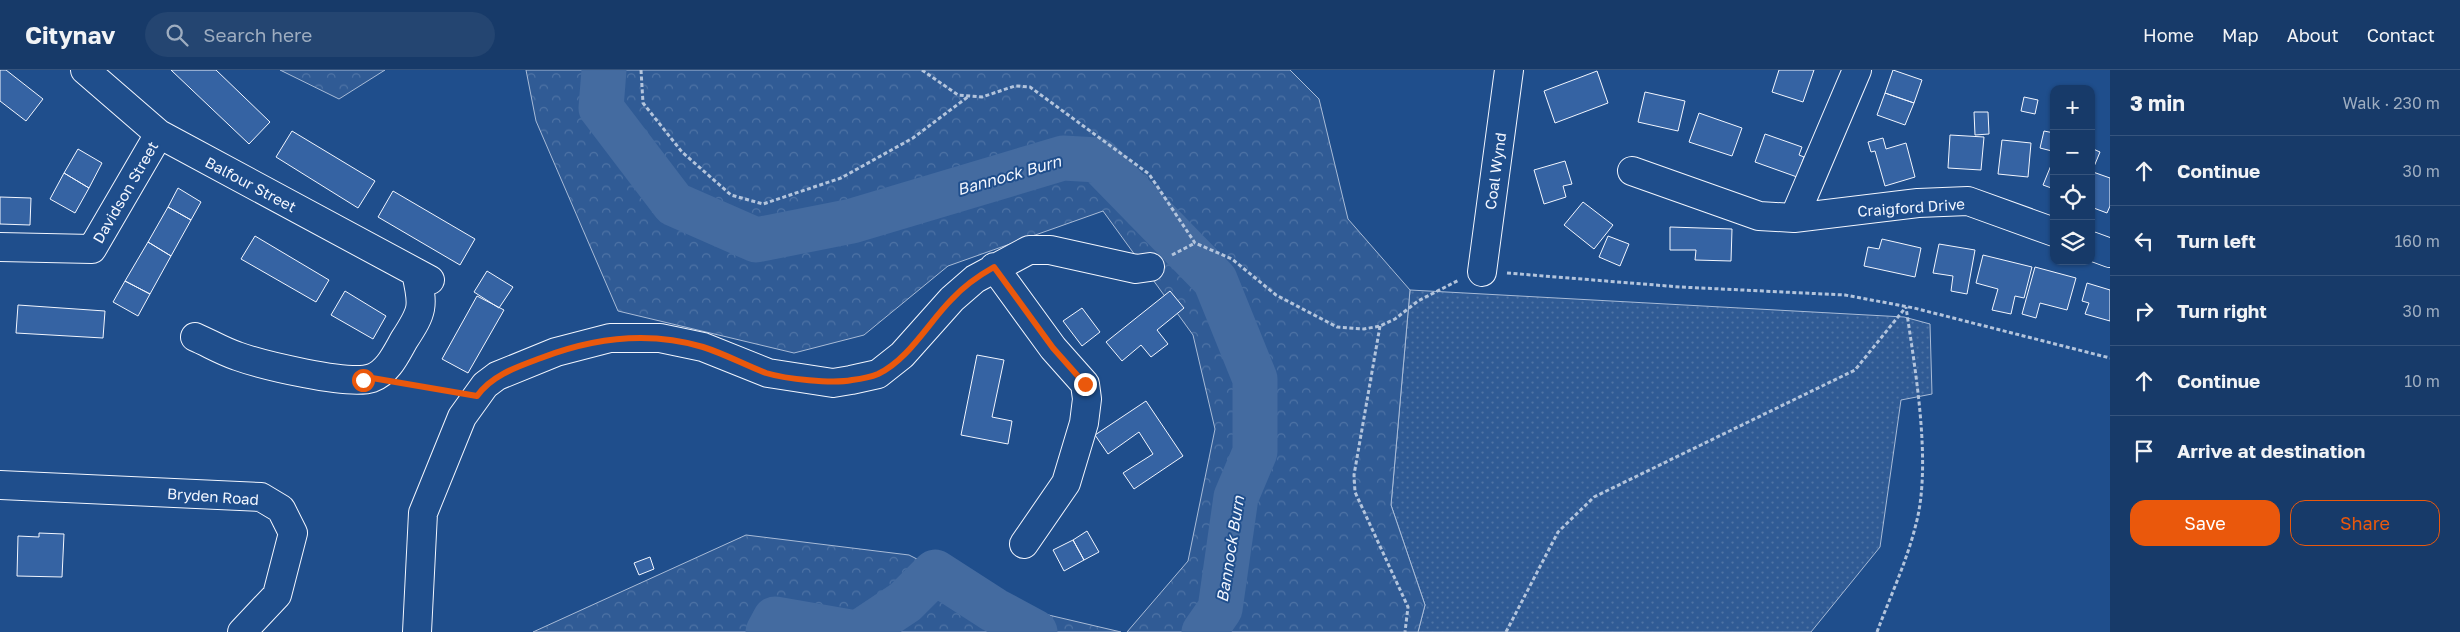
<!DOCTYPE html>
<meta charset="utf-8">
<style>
body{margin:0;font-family:"Golos Text",sans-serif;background:#244571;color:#f1f3f6}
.controls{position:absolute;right:15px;top:15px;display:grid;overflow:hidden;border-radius:10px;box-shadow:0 1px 4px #0004}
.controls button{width:45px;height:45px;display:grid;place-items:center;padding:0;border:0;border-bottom:1px solid #36547d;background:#173a69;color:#f1f3f6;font:25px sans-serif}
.stop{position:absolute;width:15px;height:15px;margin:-11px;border:4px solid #ea580c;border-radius:50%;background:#fff}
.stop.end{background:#ea580c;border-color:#fff;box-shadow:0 1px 5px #0008}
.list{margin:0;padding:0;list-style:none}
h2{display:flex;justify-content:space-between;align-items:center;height:65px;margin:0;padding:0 20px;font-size:21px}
h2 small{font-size:16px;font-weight:400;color:#9eadc0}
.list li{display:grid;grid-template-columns:32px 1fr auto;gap:15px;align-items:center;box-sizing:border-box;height:70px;padding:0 20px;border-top:1px solid #36547d}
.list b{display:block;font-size:19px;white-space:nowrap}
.list em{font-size:16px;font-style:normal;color:#9eadc0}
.actions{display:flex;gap:10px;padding:15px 20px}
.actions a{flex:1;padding:11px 0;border:1px solid #ea580c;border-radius:15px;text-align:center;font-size:18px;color:#ea580c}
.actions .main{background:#ea580c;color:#fff}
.icon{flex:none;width:28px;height:28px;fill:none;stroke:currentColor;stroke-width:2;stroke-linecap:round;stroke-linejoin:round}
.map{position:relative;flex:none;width:2110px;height:562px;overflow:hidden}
header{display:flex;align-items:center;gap:30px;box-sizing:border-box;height:70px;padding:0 25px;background:#173a69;border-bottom:1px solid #36547d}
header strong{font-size:24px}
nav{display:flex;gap:28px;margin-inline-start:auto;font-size:18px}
.search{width:350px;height:45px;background:#244571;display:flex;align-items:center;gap:12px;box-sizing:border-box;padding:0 18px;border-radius:28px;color:#9eadc0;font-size:19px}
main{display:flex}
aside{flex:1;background:#173a69}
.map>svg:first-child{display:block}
.grass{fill:url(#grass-dots);stroke:#a8bbd7}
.forest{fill:url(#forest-crowns);stroke:#a8bbd7}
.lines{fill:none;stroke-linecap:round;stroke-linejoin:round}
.river{stroke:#446ba0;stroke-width:45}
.building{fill:#3563a3;stroke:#f2f6ff}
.minor-casing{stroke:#f2f6ff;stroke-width:30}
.path{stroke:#b3c4dc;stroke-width:3;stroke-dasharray:4 2.5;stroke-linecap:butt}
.minor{stroke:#1f4e8c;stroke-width:28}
.route{stroke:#ea580c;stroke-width:6}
.labels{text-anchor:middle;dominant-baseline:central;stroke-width:4;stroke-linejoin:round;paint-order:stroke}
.street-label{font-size:15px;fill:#f2f6ff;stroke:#1f4e8c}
.water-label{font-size:16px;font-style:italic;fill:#f2f6ff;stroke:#1f4e8c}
</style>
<header>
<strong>Citynav</strong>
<div class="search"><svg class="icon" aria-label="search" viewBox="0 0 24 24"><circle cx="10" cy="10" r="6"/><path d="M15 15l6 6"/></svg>Search here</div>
<nav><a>Home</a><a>Map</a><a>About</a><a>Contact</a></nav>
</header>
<main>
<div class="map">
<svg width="2110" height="562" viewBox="0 0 2110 562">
<defs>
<pattern id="grass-dots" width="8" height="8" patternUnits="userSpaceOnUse" patternTransform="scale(1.25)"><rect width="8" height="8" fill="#305b95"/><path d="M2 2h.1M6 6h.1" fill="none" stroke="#4e73a5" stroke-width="1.8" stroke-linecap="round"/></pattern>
<pattern id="forest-crowns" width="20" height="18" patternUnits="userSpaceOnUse" patternTransform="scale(1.25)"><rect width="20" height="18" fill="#305b95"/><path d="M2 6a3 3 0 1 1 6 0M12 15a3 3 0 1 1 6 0" fill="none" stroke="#4e73a5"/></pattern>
</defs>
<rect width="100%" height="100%" fill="#1f4e8c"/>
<path class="grass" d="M 1410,220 L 1904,247 L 1930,254 L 1932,324 L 1901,330 L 1880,477 L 1811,562 L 1418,562 L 1425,535 L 1391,435 Z"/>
<path class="forest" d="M 280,0 L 385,0 L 339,29 Z
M 526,0 L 1290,0 L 1319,29 L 1348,149 L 1410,220 L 1391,435 L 1425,535 L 1418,562 L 1127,562 L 1188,491 L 1215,359 L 1193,265 L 1103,141 L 948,196 L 864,265 L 794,283 L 618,241 L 536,51 Z
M 746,465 L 909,485 L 1010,536 L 1121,562 L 533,562 Z"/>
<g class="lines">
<path class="river" d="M 604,0 L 601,38 L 674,134 L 756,170 L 852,151 L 1063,88 L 1098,90 L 1215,210 L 1255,309 L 1255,382 L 1236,427 L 1220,539 L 1204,562
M 768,562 L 775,549 L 850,562
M 860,562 L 905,532 L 935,502 L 994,540 L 1035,562"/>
</g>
<path class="building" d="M 0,0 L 6,0 L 43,29 L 26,51 L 0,31 Z
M 171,0 L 216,0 L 270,52 L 249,74 Z
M 1779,0 L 1814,0 L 1803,32 L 1772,22 Z
M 1893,0 L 1922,10 L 1914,33 L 1885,23 Z
M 1597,1 L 1608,33 L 1555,53 L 1544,21 Z
M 1645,22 L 1685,31 L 1678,61 L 1638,52 Z
M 1885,23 L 1914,33 L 1905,55 L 1877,45 Z
M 2024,27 L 2038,30 L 2035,44 L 2021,41 Z
M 1974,42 L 1988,42 L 1989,64 L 1975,65 Z
M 1699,43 L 1742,58 L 1732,86 L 1689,72 Z
M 292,61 L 375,111 L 358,138 L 276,87 Z
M 2044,61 L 2054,63 L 2052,81 L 2040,78 Z
M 1765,64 L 1802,77 L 1799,85 L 1804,87 L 1797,107 L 1755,92 Z
M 1950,65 L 1984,67 L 1981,100 L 1948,98 Z
M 1883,68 L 1886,79 L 1906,73 L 1915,107 L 1885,116 L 1875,81 L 1871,82 L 1868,72 Z
M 2002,70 L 2031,73 L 2028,107 L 1998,104 Z
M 2091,78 L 2100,82 L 2093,99 L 2091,99 Z
M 78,79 L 102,93 L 89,118 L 64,103 Z
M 2054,88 L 2054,119 L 2043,115 Z
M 1565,91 L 1572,114 L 1563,116 L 1566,127 L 1544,134 L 1534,100 Z
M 2093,102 L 2110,108 L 2110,136 L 2107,143 L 2091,137 L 2091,107 Z
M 64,103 L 89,118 L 75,143 L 50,129 Z
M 178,118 L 201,132 L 191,150 L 168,137 Z
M 393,121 L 475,169 L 460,195 L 378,147 Z
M 0,127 L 31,128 L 30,155 L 0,154 Z
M 1583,132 L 1613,155 L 1594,179 L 1564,155 Z
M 168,137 L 191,150 L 171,186 L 148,172 Z
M 1670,157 L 1732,159 L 1731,191 L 1695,190 L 1696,180 L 1670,180 Z
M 255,166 L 329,210 L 316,232 L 241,189 Z
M 1608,166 L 1629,174 L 1620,196 L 1599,187 Z
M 1882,169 L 1921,178 L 1915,207 L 1864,196 L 1868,177 L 1879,179 Z
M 148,172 L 171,186 L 150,224 L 125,211 Z
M 1939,174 L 1975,180 L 1967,224 L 1951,221 L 1953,206 L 1933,203 Z
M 1983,185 L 2032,197 L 2024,228 L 2015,226 L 2011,244 L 1992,240 L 1998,219 L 1976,213 Z
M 2035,197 L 2076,208 L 2067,240 L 2040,233 L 2036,248 L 2022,244 Z
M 487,201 L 513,217 L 499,238 L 474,222 Z
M 125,211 L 150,224 L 138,246 L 113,232 Z
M 2087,213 L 2110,220 L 2110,251 L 2085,244 L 2089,233 L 2082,231 Z
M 345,221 L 386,246 L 373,269 L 331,245 Z
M 1170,221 L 1184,238 L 1157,260 L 1168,274 L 1151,287 L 1141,275 L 1122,291 L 1106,272 Z
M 477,226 L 504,240 L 468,303 L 442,289 Z
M 18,235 L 105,241 L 103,268 L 16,263 Z
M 1082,238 L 1100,262 L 1082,276 L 1063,251 Z
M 977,285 L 1004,290 L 992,347 L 1012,351 L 1008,374 L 961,365 Z
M 1146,331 L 1183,386 L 1134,419 L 1123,403 L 1153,384 L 1139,362 L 1108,384 L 1095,365 Z
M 1087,461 L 1099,482 L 1084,490 L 1073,470 Z
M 39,463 L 64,464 L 62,507 L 17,506 L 18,466 L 39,467 Z
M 1073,470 L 1084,490 L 1064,501 L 1053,480 Z
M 650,487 L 654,499 L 639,505 L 634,493 Z"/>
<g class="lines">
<g class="minor-casing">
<path id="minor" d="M 85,0 L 159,64 L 430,210
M 1632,101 L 1759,146 L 1794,148 L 1918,133 L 1968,131 L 2054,162
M 1794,148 L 1857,0
M 2091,176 L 2110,183
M 0,177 L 92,179 L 159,64
M 994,197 L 1053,278 L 1085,314 L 1087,329 L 1084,353 L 1066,413 L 1024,474
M 1482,202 L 1509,0
M 195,267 C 209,273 222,281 237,286 C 262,295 349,316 372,308 C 388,302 396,284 404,270 C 423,241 424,237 416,203
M 0,415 L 261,427 L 281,439 L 293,463 L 277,525 L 242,562
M 417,562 L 423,443 L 462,347 L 485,315 L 497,306 L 556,282 L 610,268 L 660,268 L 703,277 L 768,303 L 833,313 L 851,310 L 878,304 L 902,285 L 952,229 L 975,209 L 1029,180 L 1050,180 L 1136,199 L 1150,197"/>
</g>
<path class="path" d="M 641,0 L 643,33 L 682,82 L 731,125 L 763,134 L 841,108 L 913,68 L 969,26
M 922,0 L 958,25 L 982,27 L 1015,16 L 1030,17 L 1149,104 L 1195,173 L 1232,189 L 1276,225 L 1337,257 L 1364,259 L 1380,256 L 1395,249 L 1418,231 L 1459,210
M 1172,185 L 1195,173
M 1507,203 L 1680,217 L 1845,225 L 1914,238 L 2110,288
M 1380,256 L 1354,405 L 1355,422 L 1408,537 L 1405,562
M 407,314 L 448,321
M 1506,562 L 1558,462 L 1594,427 L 1855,300 L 1906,237
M 1877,562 C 1890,527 1907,491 1916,454 C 1932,394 1915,299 1906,237"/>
<use href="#minor" class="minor"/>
</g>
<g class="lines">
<path class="route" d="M 363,310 L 372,308 L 477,326 C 492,305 517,297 541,288 C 593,268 649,261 703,277 C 725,284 745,295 766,303 C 786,309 832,314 852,310 C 860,309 871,307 878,304 C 909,289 928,253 952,229 C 964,216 978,206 994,197 L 1053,278 L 1085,314"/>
</g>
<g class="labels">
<g class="street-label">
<text transform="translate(1495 101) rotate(-82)">Coal Wynd</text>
<text transform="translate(251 114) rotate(28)">Balfour Street</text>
<text transform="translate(125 122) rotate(-60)">Davidson Street</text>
<text transform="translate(1911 137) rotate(-4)">Craigford Drive</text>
<text transform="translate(213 426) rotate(4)">Bryden Road</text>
</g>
<g class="water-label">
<text transform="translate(1009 105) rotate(-16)">Bannock Burn</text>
<text transform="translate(1230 479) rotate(-81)">Bannock Burn</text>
</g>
</g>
</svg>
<div class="controls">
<button>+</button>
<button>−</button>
<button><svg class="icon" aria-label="locate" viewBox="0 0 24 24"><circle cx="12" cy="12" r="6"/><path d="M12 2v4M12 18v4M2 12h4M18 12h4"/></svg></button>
<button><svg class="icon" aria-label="layers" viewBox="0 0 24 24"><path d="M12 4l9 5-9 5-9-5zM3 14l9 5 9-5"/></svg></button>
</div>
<div class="stop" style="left:363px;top:310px"></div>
<div class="stop end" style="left:1085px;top:314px"></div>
</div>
<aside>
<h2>3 min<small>Walk · 230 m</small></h2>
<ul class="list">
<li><svg class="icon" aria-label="ahead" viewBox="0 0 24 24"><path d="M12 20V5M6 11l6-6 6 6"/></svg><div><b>Continue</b></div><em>30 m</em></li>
<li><svg class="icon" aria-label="left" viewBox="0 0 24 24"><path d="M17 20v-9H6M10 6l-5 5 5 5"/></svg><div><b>Turn left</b></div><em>160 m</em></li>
<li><svg class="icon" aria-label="right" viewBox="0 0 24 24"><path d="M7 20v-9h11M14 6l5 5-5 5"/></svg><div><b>Turn right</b></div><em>30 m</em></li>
<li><svg class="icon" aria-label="ahead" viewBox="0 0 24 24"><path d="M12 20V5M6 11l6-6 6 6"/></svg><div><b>Continue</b></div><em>10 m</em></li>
<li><svg class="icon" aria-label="arrive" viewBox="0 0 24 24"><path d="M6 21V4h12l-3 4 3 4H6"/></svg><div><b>Arrive at destination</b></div></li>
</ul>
<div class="actions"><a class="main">Save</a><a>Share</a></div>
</aside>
</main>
